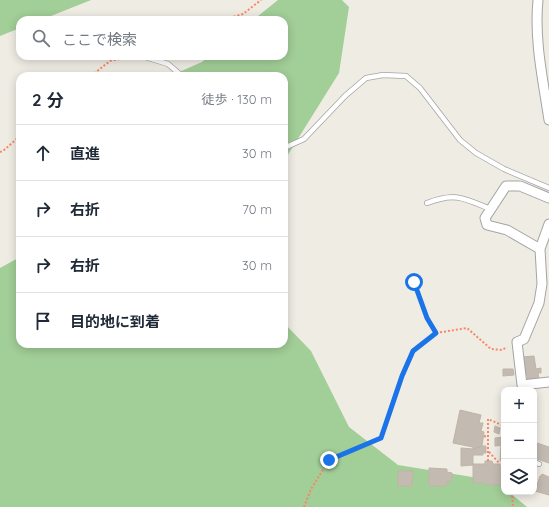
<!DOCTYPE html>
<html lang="ja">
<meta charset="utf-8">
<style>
body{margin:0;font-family:Quicksand,"Noto Sans JP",sans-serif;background:#f6f6f7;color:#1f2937}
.controls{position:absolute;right:12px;bottom:12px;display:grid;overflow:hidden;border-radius:8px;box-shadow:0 2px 10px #0003}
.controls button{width:36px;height:36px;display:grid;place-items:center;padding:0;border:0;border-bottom:1px solid #e0e1e3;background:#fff;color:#1f2937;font:20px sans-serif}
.stop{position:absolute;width:12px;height:12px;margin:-9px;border:3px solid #1a73e8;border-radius:50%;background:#fff}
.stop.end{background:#1a73e8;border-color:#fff;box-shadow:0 1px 4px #0008}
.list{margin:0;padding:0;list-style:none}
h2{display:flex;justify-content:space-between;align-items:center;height:52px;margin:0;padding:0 16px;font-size:17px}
h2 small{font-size:13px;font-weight:400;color:#747a83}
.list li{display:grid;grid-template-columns:26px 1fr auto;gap:12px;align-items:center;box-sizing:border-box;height:56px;padding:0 16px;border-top:1px solid #e0e1e3}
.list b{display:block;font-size:15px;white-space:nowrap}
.list em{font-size:13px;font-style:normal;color:#747a83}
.icon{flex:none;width:22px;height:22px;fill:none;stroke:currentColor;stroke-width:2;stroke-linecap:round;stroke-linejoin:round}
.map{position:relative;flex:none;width:549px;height:507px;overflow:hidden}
.search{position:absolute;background:#fff;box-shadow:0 2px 10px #0003;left:16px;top:16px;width:272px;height:44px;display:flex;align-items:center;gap:10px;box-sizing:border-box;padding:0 14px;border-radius:12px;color:#747a83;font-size:15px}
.panel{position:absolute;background:#fff;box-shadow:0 2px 10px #0003;left:16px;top:72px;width:272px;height:276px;border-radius:12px}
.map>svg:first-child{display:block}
.forest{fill:#a2ce97}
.building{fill:#c3bbb2;stroke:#c0b4a5}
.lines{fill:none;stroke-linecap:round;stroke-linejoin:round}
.service-casing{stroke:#a4a4a4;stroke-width:6}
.minor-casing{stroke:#a4a4a4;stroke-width:11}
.path{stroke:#fa8668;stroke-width:2;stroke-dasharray:2 2;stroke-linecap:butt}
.service{stroke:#fff;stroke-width:4.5}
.minor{stroke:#fff;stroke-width:9}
.route{stroke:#1a73e8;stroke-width:5}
</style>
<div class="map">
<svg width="549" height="507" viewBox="0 0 549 507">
<rect width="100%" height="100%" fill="#eeece3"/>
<path class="forest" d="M 0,0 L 91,0 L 41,20 L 20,20 L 20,28 L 0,36 Z
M 278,0 L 342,0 L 349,7 L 339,73 L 284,161 L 284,76 L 170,76 L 202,62 L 209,56 L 284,56 L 284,20 L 253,20 Z
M 20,257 L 20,344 L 284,344 L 284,323 L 311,351 L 349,427 L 398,465 L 497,481 L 504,488 L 504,492 L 509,492 L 527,507 L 0,507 L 0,268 Z"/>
<path class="building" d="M 534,356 L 536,369 L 541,368 L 541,373 L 538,373 L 539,379 L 528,380 L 527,375 L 525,375 L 522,357 Z
M 503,369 L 513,369 L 514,375 L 503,376 Z
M 460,410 L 481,415 L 479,423 L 483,423 L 481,431 L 484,432 L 482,446 L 473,449 L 473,447 L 453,443 Z
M 495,426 L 500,428 L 499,434 L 494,432 Z
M 504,437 L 504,445 L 495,446 L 495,438 Z
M 537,443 L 549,447 L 549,463 L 534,458 Z
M 482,446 L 486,446 L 486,453 L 483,453 L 483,455 L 473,455 L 473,465 L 461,466 L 461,448 L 473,449 Z
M 501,446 L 504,447 L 504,461 L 500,461 Z
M 485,461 L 492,461 L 493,464 L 500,464 L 500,466 L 504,466 L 504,485 L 486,485 L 486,483 L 473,483 L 473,464 L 485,464 Z
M 429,468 L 447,469 L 447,472 L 452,473 L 452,481 L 447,482 L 446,486 L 429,486 Z
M 398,471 L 413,471 L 412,486 L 398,486 Z
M 542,474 L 549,477 L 549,495 L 535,491 L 540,476 L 541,476 Z"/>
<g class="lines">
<g class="service-casing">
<path id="service" d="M 142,56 L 168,64 L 182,76
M 284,148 L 304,139 L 345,96 L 366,78 L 383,75 L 406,76 L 420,88 L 460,140 L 476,153 L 504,169 L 549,188
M 427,203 C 455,192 464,198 490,209
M 534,462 L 539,464"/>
</g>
<g class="minor-casing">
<path id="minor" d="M 538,0 C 534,40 543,80 549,120
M 549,224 L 540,249 L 542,284 L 539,303 L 524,339 L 517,342 L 522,385 L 549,382
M 540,249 L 507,230 L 487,225 L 485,218 L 506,186 L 520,186 L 549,198"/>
</g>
<path class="path" d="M 222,20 L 243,14 L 261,0
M 91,76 L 110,61 L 134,56
M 0,152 L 3,151 L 20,136
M 414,282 L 427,318 L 436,333
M 484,436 L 488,437
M 489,452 L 500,464
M 488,461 L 488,419 L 504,426
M 512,492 L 513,507
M 304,507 L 311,489 L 329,460 L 381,438 L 402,375 L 413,351 L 436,333 L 467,328 L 491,349 L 502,350 L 507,347"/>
<use href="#service" class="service"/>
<use href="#minor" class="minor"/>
</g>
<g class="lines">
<path class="route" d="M 329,460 L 381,438 L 402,376 L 413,351 L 436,333 L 427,318 L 414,282"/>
</g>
</svg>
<div class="controls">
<button>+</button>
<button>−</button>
<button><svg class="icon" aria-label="layers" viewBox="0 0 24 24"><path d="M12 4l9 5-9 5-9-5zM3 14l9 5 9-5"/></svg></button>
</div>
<div class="stop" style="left:414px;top:282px"></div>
<div class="stop end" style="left:329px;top:460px"></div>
<div class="search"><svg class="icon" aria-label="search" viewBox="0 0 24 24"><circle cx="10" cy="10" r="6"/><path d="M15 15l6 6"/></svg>ここで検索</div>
<section class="panel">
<h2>2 分<small>徒歩 · 130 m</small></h2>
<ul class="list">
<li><svg class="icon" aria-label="ahead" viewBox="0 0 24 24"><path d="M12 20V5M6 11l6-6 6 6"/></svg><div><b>直進</b></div><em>30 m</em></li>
<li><svg class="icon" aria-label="right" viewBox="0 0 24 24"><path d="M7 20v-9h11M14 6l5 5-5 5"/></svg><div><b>右折</b></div><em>70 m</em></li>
<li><svg class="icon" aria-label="right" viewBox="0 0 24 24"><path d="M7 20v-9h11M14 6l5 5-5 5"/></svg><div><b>右折</b></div><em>30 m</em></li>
<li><svg class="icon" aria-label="arrive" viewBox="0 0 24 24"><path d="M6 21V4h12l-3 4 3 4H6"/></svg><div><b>目的地に到着</b></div></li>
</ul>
</section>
</div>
